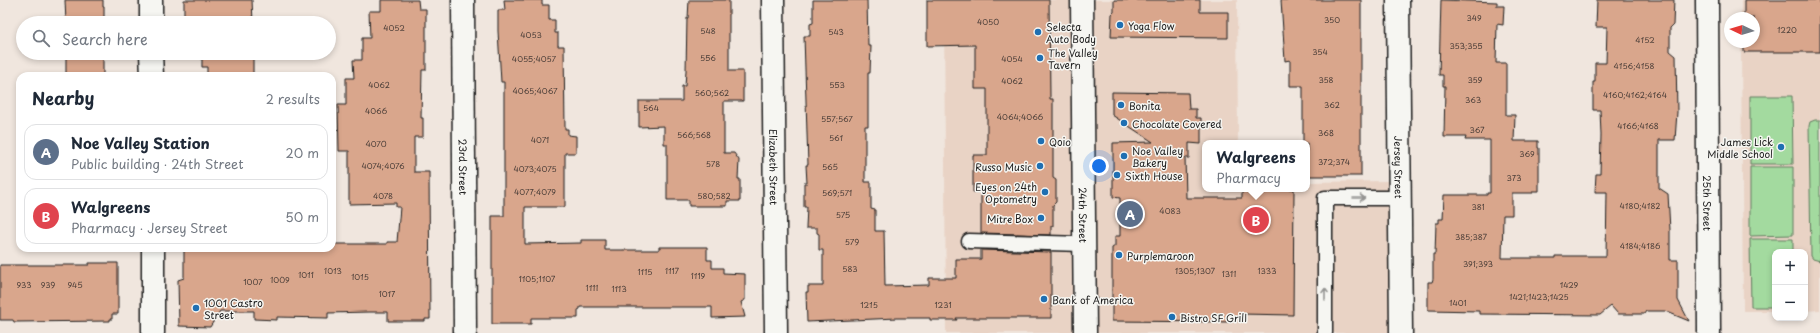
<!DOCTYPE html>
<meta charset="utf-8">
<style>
body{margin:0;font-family:"Playpen Sans",sans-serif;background:#f6f6f7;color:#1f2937}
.controls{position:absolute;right:12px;bottom:12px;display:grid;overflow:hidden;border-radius:8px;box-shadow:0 2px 6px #0003}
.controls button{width:36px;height:36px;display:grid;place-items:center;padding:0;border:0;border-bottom:1px solid #e0e1e3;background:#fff;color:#1f2937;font:20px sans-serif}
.compass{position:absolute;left:1724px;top:12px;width:36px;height:36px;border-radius:50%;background:#fff;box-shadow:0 2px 6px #0003;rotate:274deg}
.you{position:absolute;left:1099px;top:166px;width:14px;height:14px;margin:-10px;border:3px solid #fff;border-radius:50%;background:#1a73e8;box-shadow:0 0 0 6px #1a73e833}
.badge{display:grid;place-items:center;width:26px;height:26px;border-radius:50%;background:#1f6fb2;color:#fff;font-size:13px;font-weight:700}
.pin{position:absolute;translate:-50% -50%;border:2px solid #fff;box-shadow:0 1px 4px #0006}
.popup{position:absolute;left:1202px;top:140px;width:108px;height:52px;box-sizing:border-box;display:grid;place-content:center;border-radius:8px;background:#fff;filter:drop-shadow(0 1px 3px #0005);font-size:13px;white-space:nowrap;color:#747a83}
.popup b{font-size:15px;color:#1f2937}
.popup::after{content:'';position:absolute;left:50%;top:100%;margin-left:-8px;border:8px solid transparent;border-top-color:#fff}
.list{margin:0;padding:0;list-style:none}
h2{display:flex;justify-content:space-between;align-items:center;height:52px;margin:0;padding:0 16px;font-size:17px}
h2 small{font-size:13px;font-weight:400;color:#747a83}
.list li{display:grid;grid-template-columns:26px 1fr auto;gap:12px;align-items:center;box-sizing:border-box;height:56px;margin:0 8px 8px;padding:0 8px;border:1px solid #e0e1e3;border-radius:12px}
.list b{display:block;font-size:15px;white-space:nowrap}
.list p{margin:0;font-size:13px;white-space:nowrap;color:#747a83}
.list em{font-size:13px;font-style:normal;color:#747a83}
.icon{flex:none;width:22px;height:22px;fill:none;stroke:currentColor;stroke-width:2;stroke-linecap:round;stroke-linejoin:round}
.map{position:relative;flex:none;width:1820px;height:333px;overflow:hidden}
.search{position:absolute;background:#fff;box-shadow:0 2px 6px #0003;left:16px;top:16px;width:320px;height:44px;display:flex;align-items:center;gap:10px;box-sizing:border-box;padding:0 14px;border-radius:22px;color:#747a83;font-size:15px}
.panel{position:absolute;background:#fff;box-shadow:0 2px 6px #0003;left:16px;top:72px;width:320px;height:180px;border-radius:12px}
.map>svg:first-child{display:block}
.built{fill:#e9d3c5}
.green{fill:#a3da9f;stroke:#607b5e}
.building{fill:#d9a68c;stroke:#1c1c1c}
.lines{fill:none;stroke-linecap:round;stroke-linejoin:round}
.service-casing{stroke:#1c1c1c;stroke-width:17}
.minor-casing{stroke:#1c1c1c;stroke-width:25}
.tertiary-casing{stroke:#1c1c1c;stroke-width:25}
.service{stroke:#f6f6f2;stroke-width:14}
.minor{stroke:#f6f6f2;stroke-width:22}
.tertiary{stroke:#f6f6f2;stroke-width:22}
.oneway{stroke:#949492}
.poi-dot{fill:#1f6fb2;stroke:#f6f6f2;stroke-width:1.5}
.labels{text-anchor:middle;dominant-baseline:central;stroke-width:3;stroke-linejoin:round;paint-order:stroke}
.number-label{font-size:8px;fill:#4b3e38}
.poi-label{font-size:10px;fill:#1c1c1c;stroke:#f6f6f2;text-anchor:start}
.street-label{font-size:10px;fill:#1c1c1c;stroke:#f6f6f2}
</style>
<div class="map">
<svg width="1820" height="333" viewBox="0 0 1820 333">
<rect width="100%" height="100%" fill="#f0e6de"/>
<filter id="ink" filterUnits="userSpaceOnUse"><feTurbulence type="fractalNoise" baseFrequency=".025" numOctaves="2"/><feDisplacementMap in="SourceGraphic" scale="8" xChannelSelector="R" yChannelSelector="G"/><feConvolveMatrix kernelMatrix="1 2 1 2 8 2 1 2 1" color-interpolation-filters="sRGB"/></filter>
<g filter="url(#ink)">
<path class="built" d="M 944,0 L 1237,0 L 1238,143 L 1205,143 L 1205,189 L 1307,189 L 1307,182 L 1392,181 L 1393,333 L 946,333 Z
M 1741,0 L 1820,0 L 1820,310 L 1805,311 L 1805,252 L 1775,252 L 1775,311 L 1743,311 L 1741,42 L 1754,42 L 1754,18 L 1741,18 Z"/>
<path class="green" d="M 1750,96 L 1792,96 L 1793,164 L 1750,164 Z
M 1815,120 L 1820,120 L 1820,261 L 1813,259 L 1811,256 L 1809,126 L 1810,122 Z
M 1750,167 L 1793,167 L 1793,235 L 1750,236 Z
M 1750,239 L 1793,239 L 1793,252 L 1775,252 L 1775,307 L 1751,307 Z"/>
<path class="building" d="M 65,0 L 103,0 L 103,6 L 104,6 L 104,23 L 66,23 Z
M 184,0 L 252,0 L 253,23 L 201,23 L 201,18 L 184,18 Z
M 381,0 L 418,0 L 419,9 L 426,9 L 426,70 L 422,70 L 421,118 L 423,118 L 423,137 L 414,137 L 414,172 L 429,172 L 430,319 L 425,319 L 425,321 L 388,321 L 388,312 L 369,312 L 328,313 L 328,318 L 277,317 L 277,320 L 254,319 L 254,311 L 220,311 L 210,327 L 179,326 L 178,280 L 184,278 L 184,248 L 332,248 L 332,244 L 387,244 L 387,242 L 397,242 L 400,207 L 396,207 L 396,203 L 349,204 L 349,151 L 339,151 L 338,105 L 346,105 L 346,78 L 354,78 L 353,60 L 362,60 L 362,38 L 370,38 L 369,11 L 381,11 Z
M 504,0 L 542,0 L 542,5 L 549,5 L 549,20 L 555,20 L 555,33 L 558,33 L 558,46 L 564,46 L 565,129 L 568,129 L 568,135 L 576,136 L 576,153 L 565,153 L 565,207 L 525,207 L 525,244 L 581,243 L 581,240 L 605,240 L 605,250 L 659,250 L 659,247 L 707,247 L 707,260 L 712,260 L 712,268 L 723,268 L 723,273 L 745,274 L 745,300 L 741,302 L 745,317 L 712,318 L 712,307 L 580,307 L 580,309 L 578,310 L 578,318 L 531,318 L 531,324 L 492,324 L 492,216 L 504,216 L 504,82 L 501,82 L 498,31 L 498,10 L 505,10 Z
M 689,0 L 729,0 L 729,71 L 743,71 L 743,101 L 724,101 L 724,153 L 734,153 L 739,160 L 738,179 L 740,179 L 740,201 L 727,201 L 727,206 L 689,206 L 689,200 L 667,200 L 667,144 L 664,144 L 664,126 L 639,127 L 639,101 L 682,101 L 682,86 L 685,86 L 686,71 L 687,18 L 688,18 Z
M 813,0 L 867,0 L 868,46 L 871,46 L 870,73 L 868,73 L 868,126 L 865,126 L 865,182 L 871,182 L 871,209 L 875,210 L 875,231 L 884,231 L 885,286 L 929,285 L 929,278 L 956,278 L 956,259 L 981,259 L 981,250 L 1051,252 L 1051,318 L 956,318 L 957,320 L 930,320 L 930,318 L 897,318 L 807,322 L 806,292 L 808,292 L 808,286 L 823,286 L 823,250 L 819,250 L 819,234 L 817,233 L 817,228 L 806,228 L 807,207 L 804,207 L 804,183 L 807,183 L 806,165 L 808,165 L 804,36 L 810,36 L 810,24 L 813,23 Z
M 927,0 L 1049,0 L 1050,99 L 1053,99 L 1053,178 L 1056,180 L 1056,202 L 1053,205 L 1053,226 L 1051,226 L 1051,235 L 981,233 L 981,192 L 973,192 L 973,155 L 987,155 L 987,89 L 975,89 L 975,45 L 927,46 Z
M 1114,0 L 1200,0 L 1200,12 L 1228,12 L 1228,38 L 1111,37 L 1112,14 L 1114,12 Z
M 1281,0 L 1361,0 L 1361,176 L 1307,176 L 1307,143 L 1303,143 L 1303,86 L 1290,86 L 1290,60 L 1285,61 Z
M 1441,0 L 1497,2 L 1497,6 L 1504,6 L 1503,25 L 1497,24 L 1496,63 L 1506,63 L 1506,115 L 1515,115 L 1514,141 L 1538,141 L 1538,148 L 1539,148 L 1539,191 L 1533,191 L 1533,193 L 1512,193 L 1512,215 L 1503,215 L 1502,258 L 1555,258 L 1555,256 L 1606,256 L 1607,192 L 1595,192 L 1596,174 L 1600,174 L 1601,135 L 1600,110 L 1593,110 L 1593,82 L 1595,82 L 1595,63 L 1606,63 L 1607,27 L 1596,27 L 1597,0 L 1674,0 L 1673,25 L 1670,28 L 1670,51 L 1676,56 L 1677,112 L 1675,140 L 1659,140 L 1659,188 L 1668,194 L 1670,230 L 1670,260 L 1678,260 L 1678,300 L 1689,321 L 1665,311 L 1646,311 L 1644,314 L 1618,314 L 1611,306 L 1600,315 L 1479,314 L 1479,311 L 1428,310 L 1428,282 L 1432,282 L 1433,279 L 1433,254 L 1435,254 L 1436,223 L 1439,223 L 1439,219 L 1443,219 L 1444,195 L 1487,195 L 1487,193 L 1490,193 L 1490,140 L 1465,140 L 1466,137 L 1444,137 L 1445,86 L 1443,86 L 1443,75 L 1439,75 Z
M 1744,0 L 1820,0 L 1820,52 L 1744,52 L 1744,42 L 1754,42 L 1754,18 L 1744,18 Z
M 66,53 L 103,53 L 103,76 L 66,76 Z
M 202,53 L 253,53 L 253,76 L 207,76 L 207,67 L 202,67 Z
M 1112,92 L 1188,93 L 1189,109 L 1196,109 L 1196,118 L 1201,118 L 1201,144 L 1189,143 L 1189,158 L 1185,158 L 1186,198 L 1242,198 L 1242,189 L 1294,189 L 1293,315 L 1241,314 L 1241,317 L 1231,317 L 1231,322 L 1112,321 L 1112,248 L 1115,246 L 1115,236 L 1120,236 L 1120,198 L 1113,197 L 1113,143 L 1153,142 L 1112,115 Z
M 89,263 L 118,263 L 118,314 L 112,314 L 112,319 L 110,319 L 110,321 L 14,322 L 13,320 L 0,320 L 0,265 L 89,265 Z"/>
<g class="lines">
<g class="service-casing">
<path id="service" d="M 969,241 L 1084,244
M 1325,333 L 1325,198 L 1400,198"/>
</g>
<g class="minor-casing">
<g id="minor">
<path d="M 151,0 L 151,23"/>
<path id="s1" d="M 463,0 L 465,333"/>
<path id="s2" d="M 773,0 L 776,333"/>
<path id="s3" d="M 1398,0 L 1401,333"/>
<path id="s4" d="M 1707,0 L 1709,333"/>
<path d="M 151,53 L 152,76"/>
<path d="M 153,248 L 153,333"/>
</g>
</g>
<g class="tertiary-casing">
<g id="tertiary">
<path id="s5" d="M 1082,0 L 1085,333"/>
</g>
</g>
<use href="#service" class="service"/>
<use href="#minor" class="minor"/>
<use href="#tertiary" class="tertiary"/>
</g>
<defs><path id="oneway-shaft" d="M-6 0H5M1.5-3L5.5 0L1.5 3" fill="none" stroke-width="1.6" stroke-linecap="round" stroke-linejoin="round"/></defs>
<g class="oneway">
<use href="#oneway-shaft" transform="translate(1359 198)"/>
<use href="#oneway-shaft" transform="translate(1325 294) rotate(-90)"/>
</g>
</g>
<g class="poi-dot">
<circle cx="1120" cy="25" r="4"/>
<circle cx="1038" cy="32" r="4"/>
<circle cx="1040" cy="58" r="4"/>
<circle cx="1121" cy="105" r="4"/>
<circle cx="1124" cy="123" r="4"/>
<circle cx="1041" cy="141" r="4"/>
<circle cx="1781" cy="147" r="4"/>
<circle cx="1124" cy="156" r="4"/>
<circle cx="1040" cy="166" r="4"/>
<circle cx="1117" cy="175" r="4"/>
<circle cx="1045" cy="192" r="4"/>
<circle cx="1041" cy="218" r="4"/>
<circle cx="1119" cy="255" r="4"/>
<circle cx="1044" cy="299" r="4"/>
<circle cx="196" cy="308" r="4"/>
<circle cx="1172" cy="317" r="4"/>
</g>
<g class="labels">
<g class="number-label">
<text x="1474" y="18">349</text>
<text x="1332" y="20">350</text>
<text x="988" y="22">4050</text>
<text x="394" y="28">4052</text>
<text x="1787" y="30">1220</text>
<text x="708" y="31">548</text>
<text x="836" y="32">543</text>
<text x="531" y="35">4053</text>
<text x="1645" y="40">4152</text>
<text x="1466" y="46">353;355</text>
<text x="1320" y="52">354</text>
<text x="708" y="58">556</text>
<text x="534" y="59">4055;4057</text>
<text x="1012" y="59">4054</text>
<text x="1634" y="66">4156;4158</text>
<text x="1326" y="80">358</text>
<text x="1475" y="80">359</text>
<text x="1012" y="81">4062</text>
<text x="379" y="85">4062</text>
<text x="837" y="85">553</text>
<text x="535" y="91">4065;4067</text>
<text x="712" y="93">560;562</text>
<text x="1635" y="95">4160;4162;4164</text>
<text x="1473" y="100">363</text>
<text x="1332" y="105">362</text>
<text x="651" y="108">564</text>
<text x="376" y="111">4066</text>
<text x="1020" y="117">4064;4066</text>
<text x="837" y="119">557;567</text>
<text x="1638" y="126">4166;4168</text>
<text x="1477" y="130">367</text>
<text x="1326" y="133">368</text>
<text x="694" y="135">566;568</text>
<text x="836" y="138">561</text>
<text x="540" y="140">4071</text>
<text x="376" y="144">4070</text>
<text x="1527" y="154">369</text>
<text x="1334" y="162">372;374</text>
<text x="713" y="164">578</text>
<text x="383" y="166">4074;4076</text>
<text x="830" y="167">565</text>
<text x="535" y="169">4073;4075</text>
<text x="1514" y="178">373</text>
<text x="535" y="192">4077;4079</text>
<text x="837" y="193">569;571</text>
<text x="383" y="196">4078</text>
<text x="714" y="196">580;582</text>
<text x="1640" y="206">4180;4182</text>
<text x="1478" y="207">381</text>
<text x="1170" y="211">4083</text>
<text x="843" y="215">575</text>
<text x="1471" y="237">385;387</text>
<text x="852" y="242">579</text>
<text x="1640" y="246">4184;4186</text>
<text x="1478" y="264">391;393</text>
<text x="850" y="269">583</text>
<text x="333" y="271">1013</text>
<text x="672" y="271">1117</text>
<text x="1195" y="271">1305;1307</text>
<text x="1267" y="271">1333</text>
<text x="645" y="272">1115</text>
<text x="1229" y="274">1311</text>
<text x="306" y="275">1011</text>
<text x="698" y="276">1119</text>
<text x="360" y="277">1015</text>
<text x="537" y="279">1105;1107</text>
<text x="280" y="280">1009</text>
<text x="253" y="282">1007</text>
<text x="24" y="285">933</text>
<text x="48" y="285">939</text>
<text x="75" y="285">945</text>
<text x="1569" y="285">1429</text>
<text x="592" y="288">1111</text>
<text x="619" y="289">1113</text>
<text x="387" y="294">1017</text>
<text x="1539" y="297">1421;1423;1425</text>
<text x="1458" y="303">1401</text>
<text x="869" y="305">1215</text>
<text x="943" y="305">1231</text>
</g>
<g class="poi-label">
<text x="1128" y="25">Yoga Flow</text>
<text x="1046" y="26">Selecta<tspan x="1046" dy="12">Auto Body</tspan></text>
<text x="1048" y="52">The Valley<tspan x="1048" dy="12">Tavern</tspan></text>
<text x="1129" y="105">Bonita</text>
<text x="1132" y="123">Chocolate Covered</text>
<text x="1049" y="141">Qoio</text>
<text x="1773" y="141" text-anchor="end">James Lick<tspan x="1773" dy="12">Middle School</tspan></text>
<text x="1132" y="150">Noe Valley<tspan x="1132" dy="12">Bakery</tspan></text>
<text x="1032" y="166" text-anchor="end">Russo Music</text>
<text x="1125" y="175">Sixth House</text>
<text x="1037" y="186" text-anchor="end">Eyes on 24th<tspan x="1037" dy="12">Optometry</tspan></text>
<text x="1033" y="218" text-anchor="end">Mitre Box</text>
<text x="1127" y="255">Purplemaroon</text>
<text x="1052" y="299">Bank of America</text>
<text x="204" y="302">1001 Castro<tspan x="204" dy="12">Street</tspan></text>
<text x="1180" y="317">Bistro SF Grill</text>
</g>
<g class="street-label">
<text stroke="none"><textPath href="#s2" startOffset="167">Elizabeth Street</textPath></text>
<text stroke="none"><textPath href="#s1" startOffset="167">23rd Street</textPath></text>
<text stroke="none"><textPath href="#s3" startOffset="167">Jersey Street</textPath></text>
<text stroke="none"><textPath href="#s4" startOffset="203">25th Street</textPath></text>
<text stroke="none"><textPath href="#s5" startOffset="215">24th Street</textPath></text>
</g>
</g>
</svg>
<div class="controls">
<button>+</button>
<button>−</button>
</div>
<svg class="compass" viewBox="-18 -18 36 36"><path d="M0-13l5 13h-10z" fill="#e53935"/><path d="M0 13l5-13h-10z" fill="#747a83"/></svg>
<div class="you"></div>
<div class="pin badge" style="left:1130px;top:214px;background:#5c6f8a">A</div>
<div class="pin badge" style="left:1256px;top:220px;background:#e0444e">B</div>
<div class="popup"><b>Walgreens</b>Pharmacy</div>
<div class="search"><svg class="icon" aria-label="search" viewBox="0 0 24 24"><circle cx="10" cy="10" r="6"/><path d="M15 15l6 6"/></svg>Search here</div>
<section class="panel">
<h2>Nearby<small>2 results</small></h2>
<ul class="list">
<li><span class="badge" style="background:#5c6f8a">A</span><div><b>Noe Valley Station</b><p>Public building · 24th Street</p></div><em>20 m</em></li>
<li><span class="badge" style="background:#e0444e">B</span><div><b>Walgreens</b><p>Pharmacy · Jersey Street</p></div><em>50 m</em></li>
</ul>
</section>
</div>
